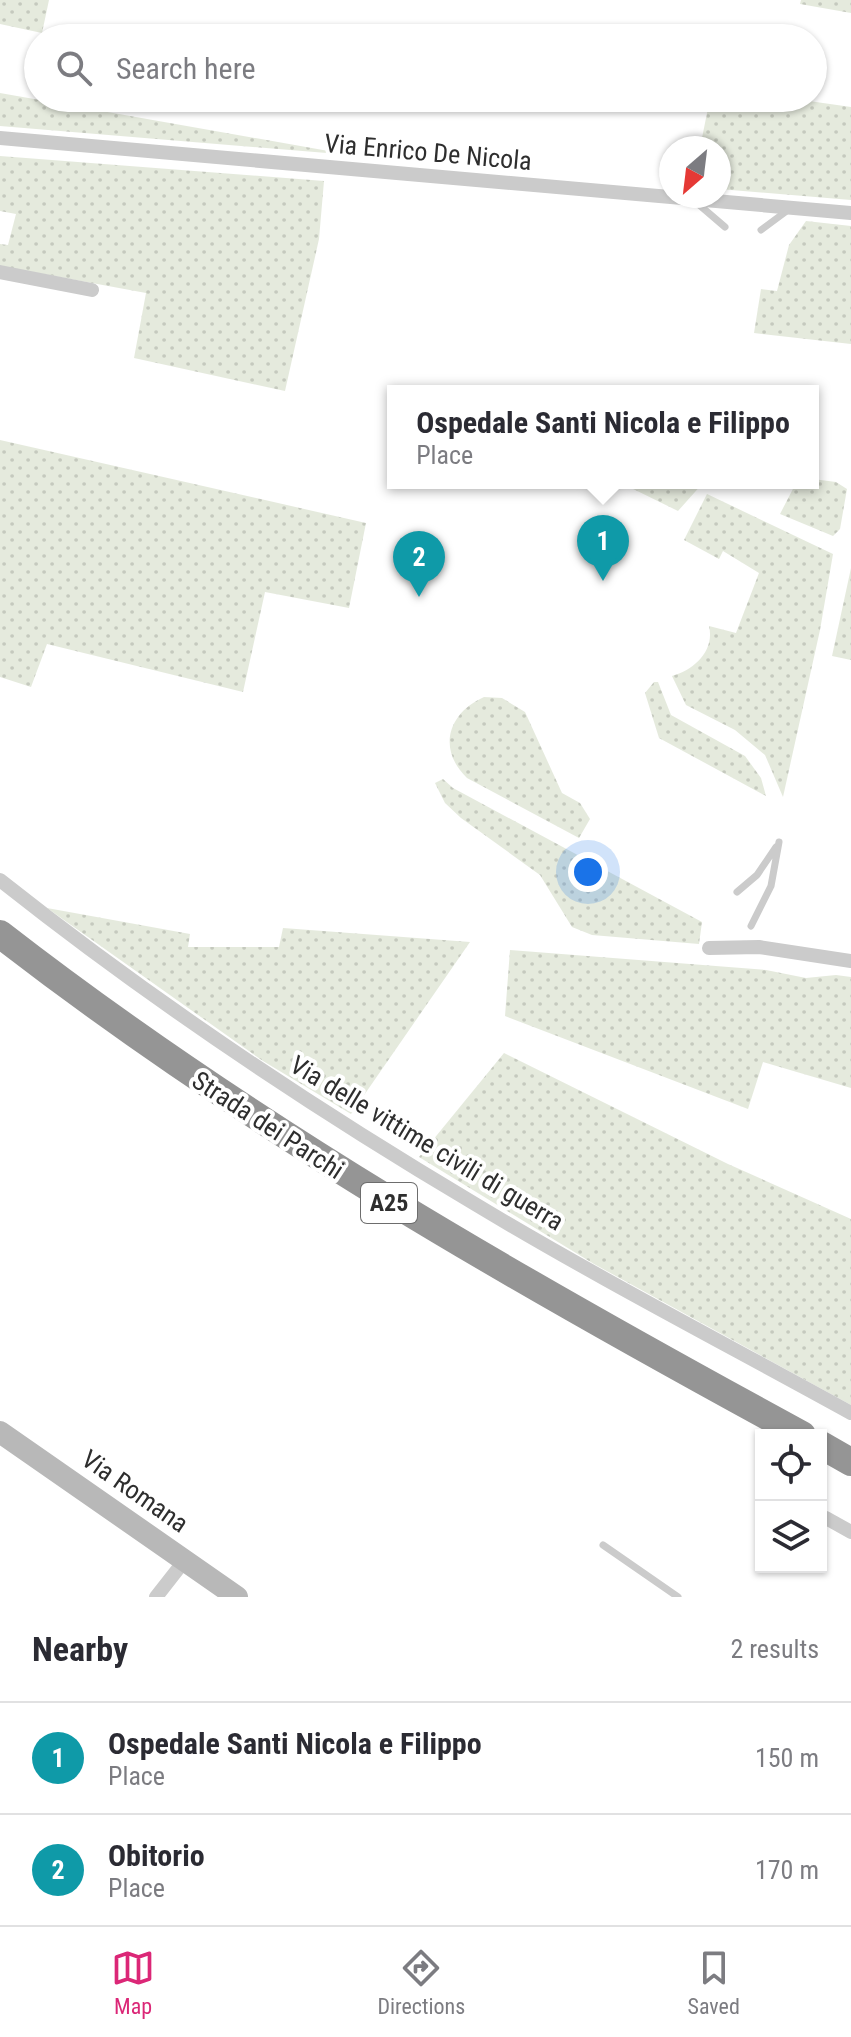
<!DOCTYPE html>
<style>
body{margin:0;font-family:"Roboto Condensed",sans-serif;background:#f2f2f3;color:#2b2b33}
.controls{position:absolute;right:24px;bottom:24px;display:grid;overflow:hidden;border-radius:0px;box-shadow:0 2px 6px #0004}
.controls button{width:72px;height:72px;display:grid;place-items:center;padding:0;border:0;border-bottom:2px solid #e1e1e2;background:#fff;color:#2b2b33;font:40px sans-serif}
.compass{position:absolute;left:659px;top:136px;width:72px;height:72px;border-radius:50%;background:#fff;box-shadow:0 2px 6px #0004;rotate:208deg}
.you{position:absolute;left:588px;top:872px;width:28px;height:28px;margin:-20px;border:6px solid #fff;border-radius:50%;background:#1a73e8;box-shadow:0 0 0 12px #1a73e833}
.badge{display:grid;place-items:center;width:52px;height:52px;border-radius:50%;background:#db2777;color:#fff;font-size:26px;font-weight:700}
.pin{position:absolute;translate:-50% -66px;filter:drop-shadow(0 2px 4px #0008)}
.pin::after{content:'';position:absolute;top:42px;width:28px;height:24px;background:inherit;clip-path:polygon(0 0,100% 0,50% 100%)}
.popup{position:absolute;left:387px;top:385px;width:432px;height:104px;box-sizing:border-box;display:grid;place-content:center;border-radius:0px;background:#fff;filter:drop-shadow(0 2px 6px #0005);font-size:26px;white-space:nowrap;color:#7c7c81}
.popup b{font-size:30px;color:#2b2b33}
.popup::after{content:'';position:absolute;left:50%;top:100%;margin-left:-16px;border:16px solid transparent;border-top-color:#fff}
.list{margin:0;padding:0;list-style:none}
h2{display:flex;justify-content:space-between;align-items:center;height:104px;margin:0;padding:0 32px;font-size:34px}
h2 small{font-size:26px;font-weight:400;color:#7c7c81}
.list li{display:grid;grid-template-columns:52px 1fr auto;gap:24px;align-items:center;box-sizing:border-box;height:112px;padding:0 32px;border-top:2px solid #e1e1e2}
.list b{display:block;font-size:30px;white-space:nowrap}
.list p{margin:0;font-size:26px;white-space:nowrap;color:#7c7c81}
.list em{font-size:26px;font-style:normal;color:#7c7c81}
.icon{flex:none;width:44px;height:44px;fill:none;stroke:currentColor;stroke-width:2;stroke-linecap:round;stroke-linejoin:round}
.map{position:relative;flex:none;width:851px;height:1597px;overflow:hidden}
.search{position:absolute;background:#fff;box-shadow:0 2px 6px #0004;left:24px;right:24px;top:24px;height:88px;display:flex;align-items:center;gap:20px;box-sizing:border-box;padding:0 28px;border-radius:44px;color:#7c7c81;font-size:30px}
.sheet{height:328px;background:#fff}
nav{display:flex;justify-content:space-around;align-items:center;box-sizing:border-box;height:112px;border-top:2px solid #e1e1e2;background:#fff;font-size:22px;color:#7c7c81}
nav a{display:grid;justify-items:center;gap:4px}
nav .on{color:#db2777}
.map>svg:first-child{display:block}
.grass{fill:url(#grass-dots)}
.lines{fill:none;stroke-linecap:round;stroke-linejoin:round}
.lane{stroke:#cbcbcb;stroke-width:7}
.street{stroke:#cbcbcb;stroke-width:14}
.secondary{stroke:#b8b8b8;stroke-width:22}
.highway{stroke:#959595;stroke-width:28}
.labels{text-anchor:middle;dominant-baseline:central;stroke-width:8;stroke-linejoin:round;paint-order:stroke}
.shield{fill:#fff;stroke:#6d6d6d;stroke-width:2}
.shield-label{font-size:24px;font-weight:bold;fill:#2e2e2e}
.street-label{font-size:26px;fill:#2e2e2e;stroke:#fff}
</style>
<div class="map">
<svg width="851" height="1597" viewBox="0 0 851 1597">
<defs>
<pattern id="grass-dots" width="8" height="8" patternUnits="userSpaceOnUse" patternTransform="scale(2)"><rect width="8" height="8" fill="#e5eadd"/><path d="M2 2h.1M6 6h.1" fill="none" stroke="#c5c9be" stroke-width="1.8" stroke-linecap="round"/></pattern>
</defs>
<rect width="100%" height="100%" fill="#fff"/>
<path class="grass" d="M 0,0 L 49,0 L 42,33 L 0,24 Z
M 801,0 L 851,0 L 851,13 L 800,4 Z
M 0,93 L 351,155 L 0,126 Z
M 710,98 L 788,98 L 851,107 L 851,200 L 719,189 L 719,148 L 700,148 Z
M 0,156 L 324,181 L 319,239 L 285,391 L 134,358 L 146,293 L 0,266 L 0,244 L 8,245 L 16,214 L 0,211 Z
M 806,221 L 851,226 L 851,344 L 754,333 L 761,289 L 777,291 L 789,245 Z
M 0,440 L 366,523 L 349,608 L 265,592 L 243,692 L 47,644 L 31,687 L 0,677 Z
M 813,479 L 836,482 L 847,489 L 840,529 L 833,536 L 780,514 L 796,483 L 813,483 Z
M 621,483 L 703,483 L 678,511 Z
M 707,494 L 833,554 L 820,630 L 783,797 L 765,755 L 735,730 L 686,705 L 672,676 C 694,670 715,651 709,626 L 736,633 L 759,573 L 723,551 L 719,559 L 684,540 Z
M 851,568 L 851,660 L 832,656 Z
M 654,682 L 658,682 L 671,715 L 745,756 L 761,778 L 766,796 L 659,738 L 645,693 Z
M 484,697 L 502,698 L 525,712 L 562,793 L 580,803 L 590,819 L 579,838 L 467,778 C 437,749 448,713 484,697 Z
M 443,779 L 453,788 L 702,922 L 699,944 L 592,935 L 572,927 L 540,875 L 461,818 L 445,803 L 435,783 Z
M 47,908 L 190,934 L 188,947 L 279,947 L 283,928 L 470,942 L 351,1114 L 263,1061 Z
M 510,950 L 766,970 L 806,978 L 836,975 L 851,977 L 851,1088 L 763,1062 L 748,1109 L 505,1016 Z
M 504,1053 L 728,1164 L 851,1219 L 851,1405 L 594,1264 L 419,1157 Z"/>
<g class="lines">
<path class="lane" d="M 697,203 L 725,227
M 761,230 L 788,210
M 737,892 L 757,875 L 776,847
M 751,926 L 771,886 L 779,842
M 603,1545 L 678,1597"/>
<path class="street" d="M 0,138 L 851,213
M 0,272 L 92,290
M 0,880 C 150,999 310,1106 475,1204 C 598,1278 726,1344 851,1413
M 709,948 L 759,947 L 851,961
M 826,1518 L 851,1532
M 156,1597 L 185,1560"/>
<path class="secondary" d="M 0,1432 L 237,1597"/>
<path class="highway" d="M 0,934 C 251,1129 524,1284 802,1435
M 821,1445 L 851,1462"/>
</g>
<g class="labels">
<rect class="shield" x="361" y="1183" width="56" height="40" rx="6"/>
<g class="shield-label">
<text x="389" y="1203">A25</text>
</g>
<g class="street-label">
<text transform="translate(428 152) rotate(5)">Via Enrico De Nicola</text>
<text transform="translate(268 1125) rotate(33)">Strada dei Parchi</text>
<text transform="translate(427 1143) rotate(31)">Via delle vittime civili di guerra</text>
<text transform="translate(135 1491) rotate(35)">Via Romana</text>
</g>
</g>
</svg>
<div class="controls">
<button><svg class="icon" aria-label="locate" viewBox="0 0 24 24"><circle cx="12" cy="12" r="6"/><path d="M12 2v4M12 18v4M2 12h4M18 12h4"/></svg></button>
<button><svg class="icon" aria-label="layers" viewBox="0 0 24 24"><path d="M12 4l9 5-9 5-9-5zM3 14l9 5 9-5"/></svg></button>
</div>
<svg class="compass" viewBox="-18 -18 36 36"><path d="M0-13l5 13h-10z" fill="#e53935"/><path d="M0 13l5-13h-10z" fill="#7c7c81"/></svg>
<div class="you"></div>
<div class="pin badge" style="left:603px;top:581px;background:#0f9aa8">1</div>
<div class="popup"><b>Ospedale Santi Nicola e Filippo</b>Place</div>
<div class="pin badge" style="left:419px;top:597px;background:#0f9aa8">2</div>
<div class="search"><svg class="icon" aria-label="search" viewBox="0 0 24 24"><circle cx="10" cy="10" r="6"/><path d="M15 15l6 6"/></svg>Search here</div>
</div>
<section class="sheet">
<h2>Nearby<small>2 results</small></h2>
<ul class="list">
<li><span class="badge" style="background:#0f9aa8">1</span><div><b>Ospedale Santi Nicola e Filippo</b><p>Place</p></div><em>150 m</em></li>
<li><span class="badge" style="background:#0f9aa8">2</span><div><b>Obitorio</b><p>Place</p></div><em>170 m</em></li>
</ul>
</section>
<nav>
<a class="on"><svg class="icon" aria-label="map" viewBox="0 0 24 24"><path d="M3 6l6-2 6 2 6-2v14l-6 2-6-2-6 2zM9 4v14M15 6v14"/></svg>Map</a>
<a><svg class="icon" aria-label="directions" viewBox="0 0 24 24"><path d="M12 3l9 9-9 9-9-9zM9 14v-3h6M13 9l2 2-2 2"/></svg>Directions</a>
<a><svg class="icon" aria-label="saved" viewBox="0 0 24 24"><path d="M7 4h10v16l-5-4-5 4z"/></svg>Saved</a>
</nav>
